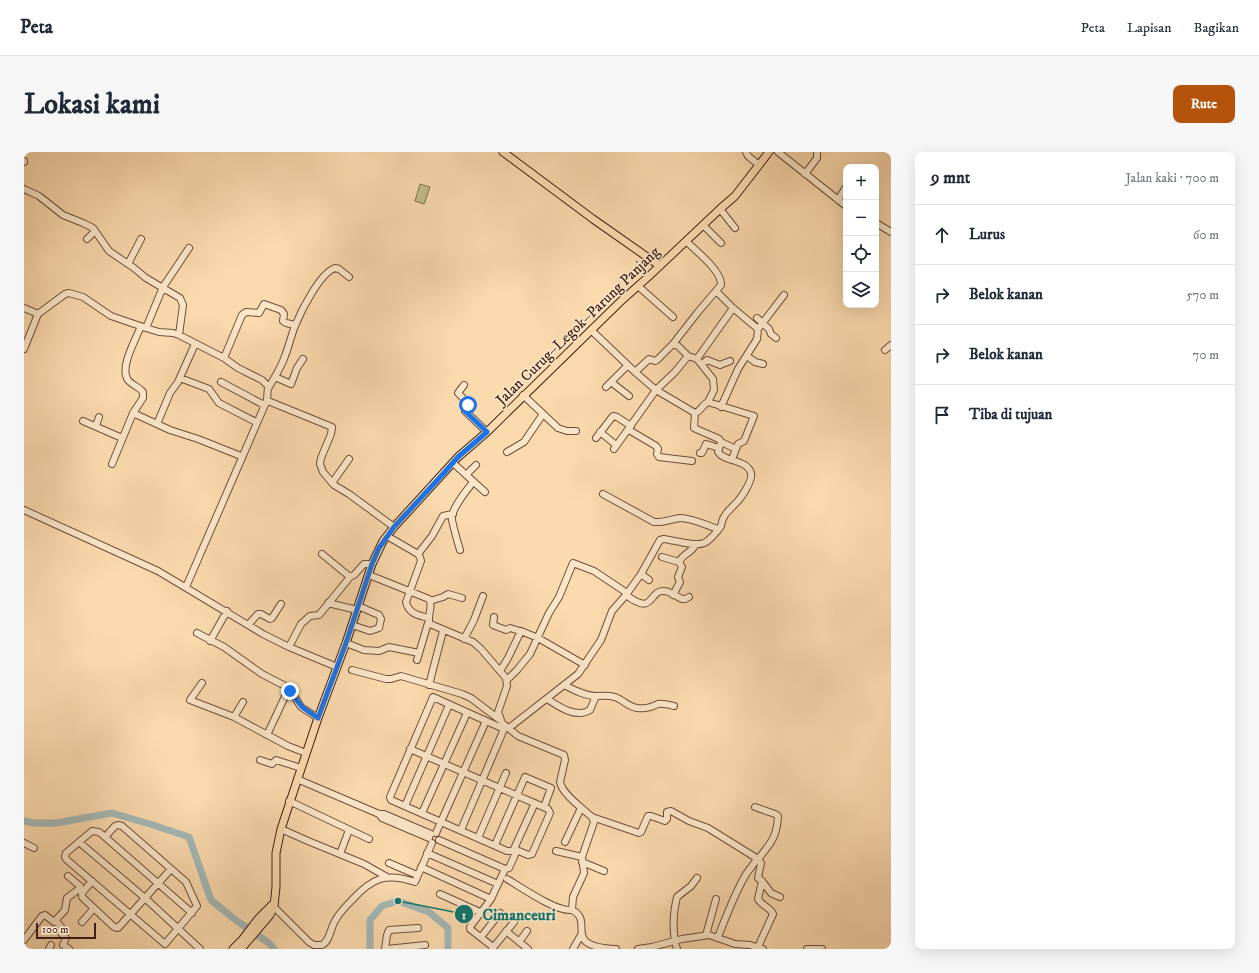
<!DOCTYPE html>
<html lang="id">
<meta charset="utf-8">
<style>
body{margin:0;font-family:"IM FELL DW Pica",serif;background:#f6f6f7;color:#1f2937}
.controls{position:absolute;right:12px;top:12px;display:grid;overflow:hidden;border-radius:8px;box-shadow:0 4px 16px #0002}
.controls button{width:36px;height:36px;display:grid;place-items:center;padding:0;border:0;border-bottom:1px solid #e0e1e3;background:#fff;color:#1f2937;font:20px sans-serif}
.scale{position:absolute;left:12px;bottom:10px;width:60px;box-sizing:border-box;padding-left:4px;border:2px solid #3e2015;border-top:0;font-size:11px;line-height:14px;white-space:nowrap;color:#3e2015;-webkit-text-stroke:3px #fce7ca;paint-order:stroke}
.stop{position:absolute;width:12px;height:12px;margin:-9px;border:3px solid #1a73e8;border-radius:50%;background:#fff}
.stop.end{background:#1a73e8;border-color:#fff;box-shadow:0 1px 4px #0008}
.list{margin:0;padding:0;list-style:none}
h2{display:flex;justify-content:space-between;align-items:center;height:52px;margin:0;padding:0 16px;font-size:17px}
h2 small{font-size:13px;font-weight:400;color:#747a83}
.list li{display:grid;grid-template-columns:26px 1fr auto;gap:12px;align-items:center;box-sizing:border-box;height:60px;padding:0 16px;border-top:1px solid #e0e1e3}
.list b{display:block;font-size:15px;white-space:nowrap}
.list em{font-size:13px;font-style:normal;color:#747a83}
.icon{flex:none;width:22px;height:22px;fill:none;stroke:currentColor;stroke-width:2;stroke-linecap:round;stroke-linejoin:round}
.map{position:relative;flex:none;width:867px;height:797px;overflow:hidden;border-radius:8px}
header{display:flex;align-items:center;gap:24px;box-sizing:border-box;height:56px;padding:0 20px;background:#fff;border-bottom:1px solid #e0e1e3}
header strong{font-size:19px}
nav{display:flex;gap:22px;margin-inline-start:auto;font-size:14px}
.intro{display:flex;align-items:center;justify-content:space-between;box-sizing:border-box;height:96px;padding:0 24px}
h1{margin:0;font-size:28px}
.button{padding:10px 18px;border-radius:8px;background:#b45309;color:#fff;font-size:14px;font-weight:700}
main{display:flex;gap:24px;padding:0 24px}
aside{flex:1;background:#fff;border-radius:8px;box-shadow:0 4px 16px #0002}
.map>svg:first-child{display:block}
.park{fill:#c0bf89;stroke:#7f704f}
.lines{fill:none;stroke-linecap:round;stroke-linejoin:round}
.river{stroke:#a4b8b6;stroke-width:7}
.minor-casing{stroke:#6d4e3b;stroke-width:8}
.major-casing{stroke:#3e2015;stroke-width:9}
.minor{stroke:#fce7ca;stroke-width:6}
.major{stroke:#fbdaae;stroke-width:7}
.route{stroke:#1a73e8;stroke-width:5}
.labels{text-anchor:middle;dominant-baseline:central;stroke-width:3;stroke-linejoin:round;paint-order:stroke}
.street-label{font-size:15px;fill:#3e2015;stroke:#fce7ca}
.leader{fill:none;stroke:#0f766e;stroke-width:1.5}
.callout-dot{fill:#0f766e;stroke:#fce7ca;stroke-width:1.5}
.mark-label{font-size:12px;text-anchor:middle;font-weight:bold;fill:#fff}
.callout-label{font-size:16px;text-anchor:middle;font-weight:bold;fill:#0f766e;stroke:#fce7ca;stroke-width:3;stroke-linejoin:round;paint-order:stroke}
</style>
<header>
<strong>Peta</strong>
<nav><a>Peta</a><a>Lapisan</a><a>Bagikan</a></nav>
</header>
<div class="intro"><h1>Lokasi kami</h1><a class="button">Rute</a></div>
<main>
<div class="map">
<svg width="867" height="797" viewBox="0 0 867 797">
<rect width="100%" height="100%" fill="#fbdaae"/>
<filter id="stains"><feTurbulence type="fractalNoise" baseFrequency=".005" numOctaves="4"/><feColorMatrix values="0 0 0 0 .2 0 0 0 0 .09 0 0 0 0 .02 0 0 0 .5 -.17"/></filter>
<radialGradient id="worn" r=".72"><stop offset=".6" stop-color="#630" stop-opacity="0"/><stop offset="1" stop-color="#630" stop-opacity=".3"/></radialGradient>
<path class="park" d="M 396,32 L 406,35 L 400,52 L 391,49 Z"/>
<g class="lines">
<path class="river" d="M 0,669 L 9,671 L 32,671 L 88,661 L 129,673 L 165,685 L 187,748 L 213,769 L 245,791 L 250,797
M 346,797 L 346,768 L 358,754 L 374,749 L 405,760 L 424,776 L 424,797"/>
<g class="minor-casing">
<path id="minor" d="M 722,0 L 724,4 L 735,13
M 754,0 L 822,54
M 0,10 L 0,9
M 781,22 L 793,6 L 793,0
M 0,37 L 15,44 L 39,63 L 59,71 L 69,76 L 85,99 L 110,116 L 122,126 L 156,146 L 159,153 L 155,183
M 814,48 L 822,35
M 696,57 L 711,76
M 852,71 L 867,80
M 679,73 L 697,91
M 63,87 L 71,79
M 662,89 C 672,99 698,119 697,133 L 674,160 L 649,192 L 654,194 L 664,204 L 673,207 L 689,227 L 690,238 L 684,250
M 104,112 L 117,87
M 614,134 L 649,165
M 692,139 L 709,156 L 734,177 L 733,187 L 714,217 L 697,255
M 0,156 L 14,162 L 41,142 L 45,141 L 59,145 L 87,164 L 122,176 L 135,180 L 149,181 L 155,183 L 200,206 L 214,216 L 238,228 L 244,234 L 243,248 L 244,249 L 308,275 L 307,282 L 297,306 L 296,312 L 299,320 L 310,333 L 325,342 L 370,375
M 733,166 L 745,177 L 747,182 L 752,186
M 122,176 L 139,135 L 165,96
M 734,177 L 760,143
M 567,178 L 611,220 L 632,238 L 671,261 C 677,259 678,253 684,250 L 730,264 L 720,289 L 714,292 L 708,307
M 0,197 L 14,162
M 861,198 L 867,193
M 723,204 L 731,210 L 739,212
M 200,206 L 218,163 L 222,160 L 235,161 L 240,152 L 257,158 L 260,162 L 259,169 L 262,171 L 271,173
M 673,207 L 709,156
M 678,212 L 683,208 L 696,213 L 706,209
M 611,220 L 625,207 L 631,209 L 633,208 L 649,192
M 251,225 L 267,232 L 273,216 L 279,207
M 156,226 L 185,237 L 195,251 L 232,270
M 197,230 L 240,253
M 587,230 L 605,244
M 440,233 L 434,241 L 444,251 L 441,259 L 463,280
M 582,235 L 604,213
M 244,237 C 250,226 257,216 261,204 C 265,194 267,184 271,174 C 277,159 296,121 311,116 L 315,117 L 325,125
M 499,243 L 534,276 L 543,279 L 552,279
M 109,261 L 146,278 L 174,287 L 217,304
M 59,269 L 98,286
M 133,272 L 146,241 L 154,230 L 171,192
M 72,274 L 75,265
M 605,278 L 632,294 L 634,297 L 633,302 L 635,305 L 668,309
M 576,280 L 592,293
M 572,286 L 589,264 L 593,265 L 607,274
M 697,290 L 712,297
M 590,297 L 632,238 L 651,220 L 664,204
M 483,300 L 500,290 L 519,262
M 676,301 L 678,301 L 682,292 L 695,296
M 429,311 L 461,340
M 88,312 L 109,261 L 119,246 L 119,240 C 115,235 108,233 104,228 C 95,216 112,187 117,174
M 442,323 L 452,313
M 308,331 L 325,307
M 579,342 L 630,370 C 639,371 647,367 656,366 C 668,366 682,373 694,377
M 0,358 L 134,419 L 239,482 L 265,495 L 313,515
M 363,384 L 394,402 L 396,405 L 397,409 L 382,450 C 385,462 394,463 404,466
M 436,398 C 433,388 430,378 428,368 C 426,358 443,338 449,330
M 298,402 L 326,425
M 394,402 L 408,384 L 419,364 L 429,362
M 638,405 L 655,410
M 617,422 L 625,428
M 345,423 L 405,447 C 410,455 402,464 406,472 L 449,490 L 457,497 L 482,526 L 483,534 L 474,560 L 478,571 L 494,584 L 540,603 L 541,608 L 536,630 C 538,642 559,657 568,665 L 570,670 L 558,705 L 560,721 L 549,745 L 548,758 C 572,770 535,794 592,797
M 162,435 L 243,248
M 602,443 C 631,465 624,438 640,439 C 646,439 653,445 658,447 L 661,447 L 665,445
M 649,443 L 656,430 L 654,425 L 658,415 L 655,410 C 660,400 666,403 672,392
M 406,449 L 419,445 L 424,442 L 438,446
M 304,451 L 333,458
M 470,465 L 469,473 L 482,478 L 486,476 L 496,479
M 224,473 L 234,462 L 237,462 L 246,467 L 248,466 L 257,452
M 328,473 L 346,479 L 355,476 L 357,467 L 355,463 L 334,454
M 173,481 L 200,495 L 238,522 L 265,536 L 277,555 L 294,566
M 440,487 L 450,468 L 459,444
M 186,489 L 203,459
M 322,491 L 340,498 L 355,499 L 365,495 L 395,501
M 265,495 L 277,472 L 286,464 L 295,463 L 326,425 L 330,423 L 340,412 L 348,412
M 393,508 L 404,471
M 328,518 L 362,527 L 367,527 L 377,524 L 438,542 L 447,546 L 476,568
M 476,519 L 484,506 L 497,479 L 514,486 L 561,513
M 483,528 L 493,518 L 506,502 L 525,461 L 535,445 L 549,411 L 570,419 L 603,441
M 178,531 L 166,548 L 210,565 L 264,594 L 282,601
M 405,533 L 419,479
M 540,533 C 550,538 561,544 572,544 C 581,544 582,543 591,545 C 599,548 605,555 613,556 C 623,557 627,555 634,552 C 639,551 646,553 650,554
M 523,547 C 534,554 552,567 566,558 L 572,544
M 210,565 L 219,550
M 485,576 L 554,522 L 577,488 L 588,459 L 602,443 L 617,422 L 636,388 L 640,387 C 649,388 671,395 680,391 C 685,389 694,379 697,374 C 698,371 698,367 700,365 C 702,360 707,357 710,353 C 716,348 729,329 727,321 C 723,307 700,310 694,300 L 697,290 L 695,287 L 670,276 L 671,261
M 243,583 L 265,536
M 386,597 L 524,657 L 526,661 L 508,702 L 504,703 L 490,697
M 236,608 L 248,612 L 252,608 L 277,616
M 273,627 L 355,662 L 360,662 L 407,682
M 265,649 L 345,687
M 381,654 L 425,553
M 731,655 L 751,662 L 754,664 C 753,685 747,691 734,707
M 398,661 L 443,561
M 355,662 L 358,666 L 405,686
M 568,665 L 615,681 L 617,680 L 624,664 L 627,664 L 641,669 L 643,667 L 643,660 L 647,659 L 665,669 L 684,676 L 734,707 L 737,711 L 734,726 L 738,729 L 734,747 C 738,754 746,755 749,762 L 734,795
M 94,673 L 98,674 L 162,730 L 173,754 L 141,792 L 43,708 L 41,705 L 42,701 L 68,679 L 75,680 L 81,685 L 91,674 Z
M 257,677 L 284,689 L 340,712 L 363,725
M 437,678 L 480,577 L 409,545 L 366,645 L 367,648 L 483,699 L 489,699 L 511,651
M 412,681 L 462,569
M 81,685 L 168,761
M 454,686 L 482,621
M 415,688 L 481,717
M 55,690 L 121,746 L 176,797
M 541,690 L 557,656
M 0,691 L 10,696
M 471,693 L 501,625 L 527,636 L 520,655
M 532,699 L 558,705
M 403,701 L 474,732
M 316,702 L 325,678
M 558,710 L 580,719
M 365,711 L 393,723
M 397,715 L 467,747
M 483,727 C 497,735 532,760 548,758
M 68,729 L 58,741 L 58,745 L 90,775 L 94,776 L 147,717
M 738,729 L 747,741 L 756,745
M 416,742 L 456,760
M 248,753 L 285,790 L 290,793 L 298,793 C 306,789 306,777 311,769 C 315,761 322,754 328,748 C 348,726 362,720 391,730 L 408,691
M 32,769 L 38,776 L 37,781 L 42,786 L 39,793 L 45,797
M 58,770 L 70,756
M 482,779 L 504,797
M 682,783 L 692,747
M 457,785 L 476,761
M 694,785 C 702,765 710,743 721,724 C 725,717 730,713 733,706
M 0,788 L 18,764 L 21,763 L 30,770 L 41,758 L 43,746 L 55,737 L 56,734 L 44,724
M 495,790 L 503,779
M 469,795 L 446,777 L 446,775 L 467,747 L 481,717 L 485,716 L 493,698
M 25,797 L 27,793
M 361,797 L 363,783 L 365,778 L 394,776
M 363,797 L 401,793
M 468,797 L 490,770
M 549,797 L 557,783
M 614,797 L 628,795 L 658,787 L 685,783 L 711,792 L 726,793 L 739,797
M 653,797 C 648,780 649,762 653,745 L 667,734 L 673,726
M 783,797 L 798,797"/>
</g>
<g class="major-casing">
<path id="major" d="M 479,0 L 569,67 L 636,114
M 209,797 L 218,788 L 234,767 L 248,753
M 217,797 L 246,763 L 250,754 L 252,735 L 252,701 L 257,677 L 294,566 L 322,491 L 348,412 L 359,389 L 370,375 L 434,305 L 463,280 L 596,150 L 624,125 L 696,57 L 711,44 L 745,0"/>
</g>
<use href="#minor" class="minor"/>
<use href="#major" class="major"/>
</g>
<g class="lines">
<path class="route" d="M 266,539 L 278,555 L 294,566 L 322,491 L 348,412 L 355,396 L 370,375 L 419,322 L 434,305 L 463,280 L 441,259 L 440,257 L 444,253"/>
</g>
<g class="labels">
<g class="street-label">
<text transform="translate(554 174) rotate(-44)">Jalan Curug–Legok–Parung Panjang</text>
</g>
</g>
<path class="leader" d="M374 749L440 762"/>
<g class="callout-dot">
<circle cx="374" cy="749" r="4"/>
<circle cx="440" cy="762" r="10"/>
</g>
<g class="mark-label">
<text x="440" y="767">1</text>
</g>
<g class="callout-label">
<text x="495" y="768">Cimanceuri</text>
</g>
<rect width="100%" height="100%" filter="url(#stains)"/>
<rect width="100%" height="100%" fill="url(#worn)"/>
</svg>
<div class="controls">
<button>+</button>
<button>−</button>
<button><svg class="icon" aria-label="locate" viewBox="0 0 24 24"><circle cx="12" cy="12" r="6"/><path d="M12 2v4M12 18v4M2 12h4M18 12h4"/></svg></button>
<button><svg class="icon" aria-label="layers" viewBox="0 0 24 24"><path d="M12 4l9 5-9 5-9-5zM3 14l9 5 9-5"/></svg></button>
</div>
<div class="scale">100 m</div>
<div class="stop" style="left:444px;top:253px"></div>
<div class="stop end" style="left:266px;top:539px"></div>
</div>
<aside>
<h2>9 mnt<small>Jalan kaki · 700 m</small></h2>
<ul class="list">
<li><svg class="icon" aria-label="ahead" viewBox="0 0 24 24"><path d="M12 20V5M6 11l6-6 6 6"/></svg><div><b>Lurus</b></div><em>60 m</em></li>
<li><svg class="icon" aria-label="right" viewBox="0 0 24 24"><path d="M7 20v-9h11M14 6l5 5-5 5"/></svg><div><b>Belok kanan</b></div><em>570 m</em></li>
<li><svg class="icon" aria-label="right" viewBox="0 0 24 24"><path d="M7 20v-9h11M14 6l5 5-5 5"/></svg><div><b>Belok kanan</b></div><em>70 m</em></li>
<li><svg class="icon" aria-label="arrive" viewBox="0 0 24 24"><path d="M6 21V4h12l-3 4 3 4H6"/></svg><div><b>Tiba di tujuan</b></div></li>
</ul>
</aside>
</main>
